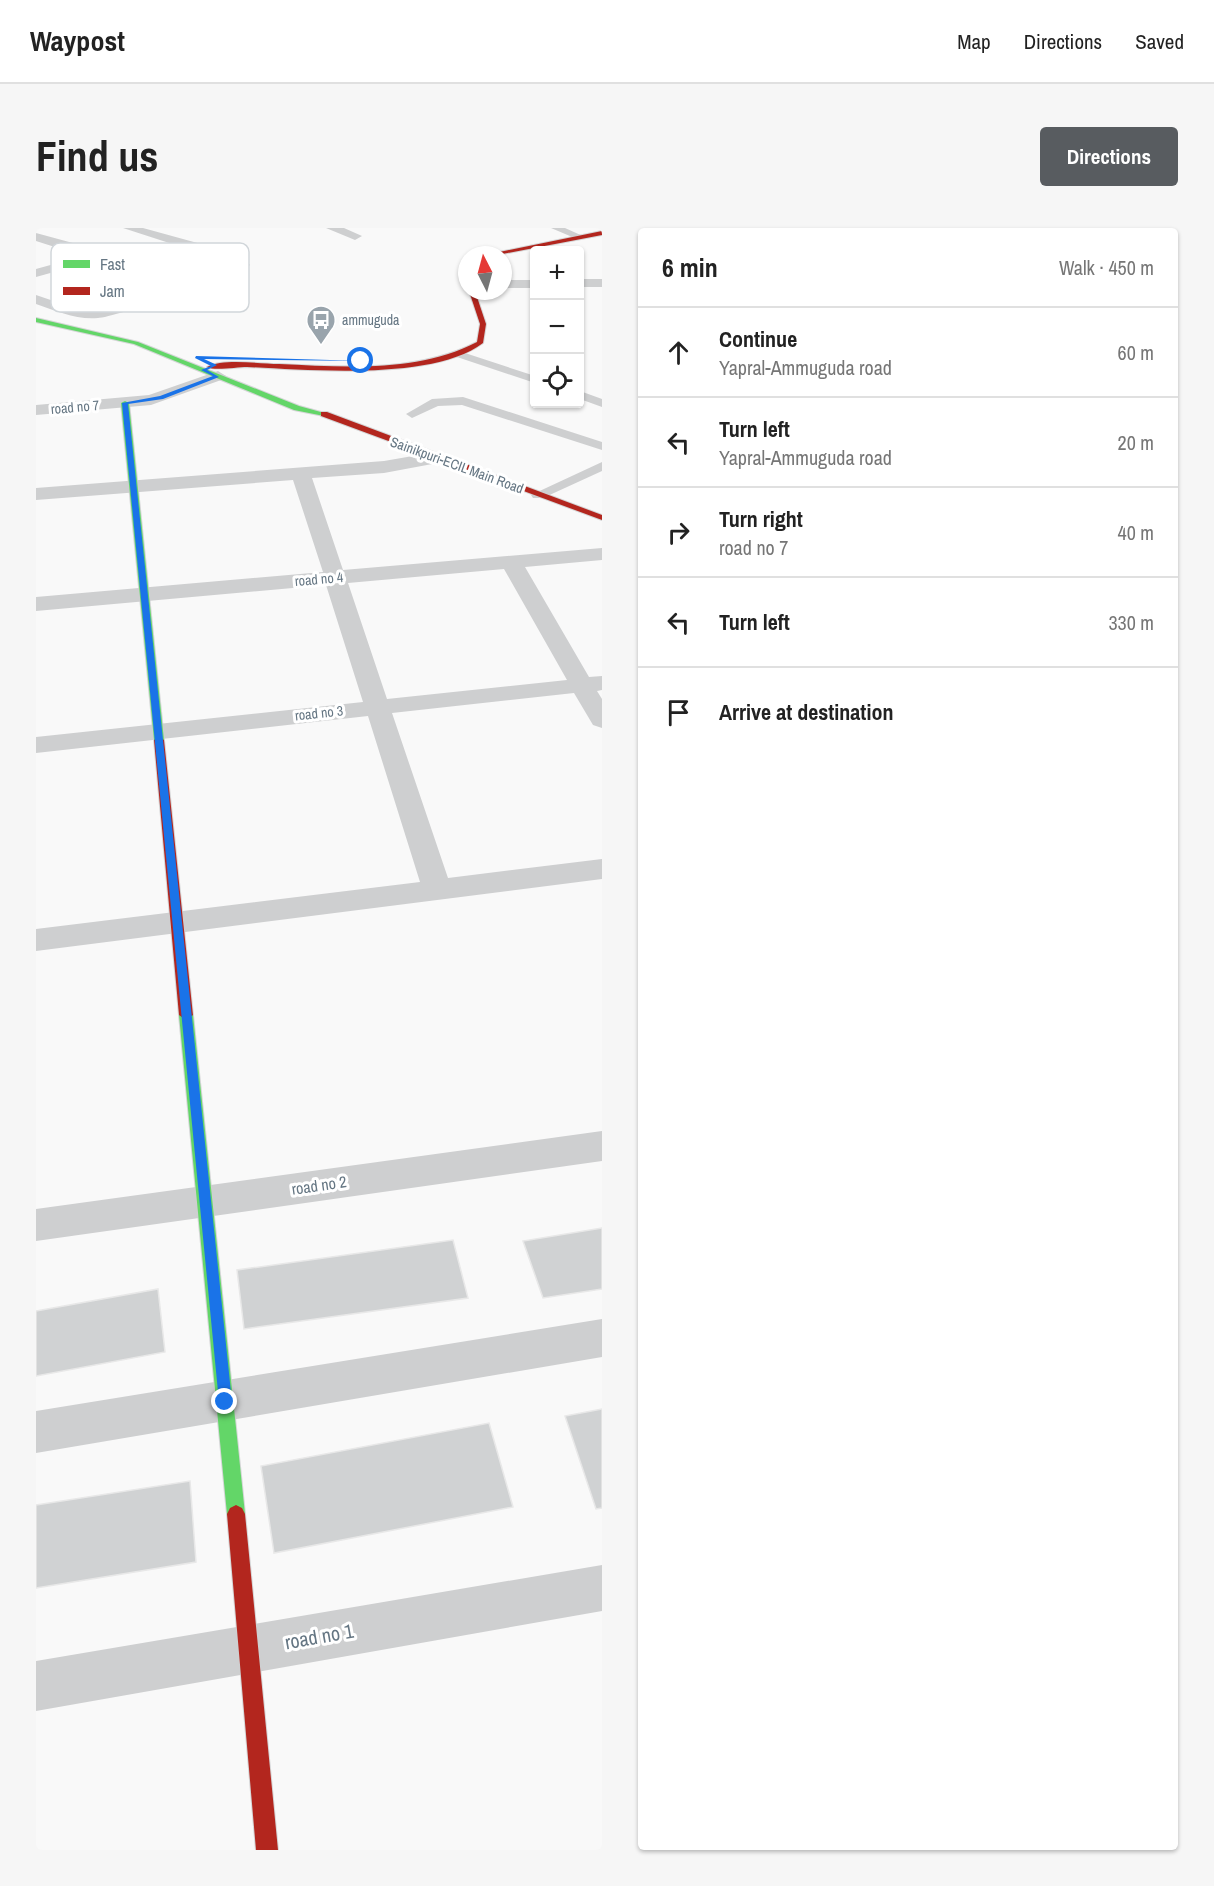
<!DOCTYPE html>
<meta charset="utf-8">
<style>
body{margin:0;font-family:"Archivo Narrow",sans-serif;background:#f6f6f6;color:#222}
.controls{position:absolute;right:18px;top:18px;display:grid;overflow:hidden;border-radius:6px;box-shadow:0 2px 4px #0004}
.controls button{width:54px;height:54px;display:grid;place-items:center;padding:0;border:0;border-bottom:2px solid #e0e0e0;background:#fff;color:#222;font:30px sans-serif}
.compass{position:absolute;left:422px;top:18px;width:54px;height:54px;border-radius:50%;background:#fff;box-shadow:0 2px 4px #0004;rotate:354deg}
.stop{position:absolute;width:18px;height:18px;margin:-14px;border:4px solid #1a73e8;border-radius:50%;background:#fff}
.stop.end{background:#1a73e8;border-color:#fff;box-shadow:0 2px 6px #0008}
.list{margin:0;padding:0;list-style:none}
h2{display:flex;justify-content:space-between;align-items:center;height:78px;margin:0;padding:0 24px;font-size:26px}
h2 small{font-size:20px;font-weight:400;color:#767676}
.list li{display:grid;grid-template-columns:39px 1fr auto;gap:18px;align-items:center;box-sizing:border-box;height:90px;padding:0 24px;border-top:2px solid #e0e0e0}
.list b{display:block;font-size:22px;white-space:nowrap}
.list p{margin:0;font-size:20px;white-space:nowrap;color:#767676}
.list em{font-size:20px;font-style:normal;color:#767676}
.icon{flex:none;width:33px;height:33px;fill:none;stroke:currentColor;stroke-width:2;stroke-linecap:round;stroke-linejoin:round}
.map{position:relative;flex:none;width:566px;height:1622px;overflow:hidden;border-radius:6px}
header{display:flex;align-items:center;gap:36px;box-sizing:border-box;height:84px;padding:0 30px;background:#fff;border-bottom:2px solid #e0e0e0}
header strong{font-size:28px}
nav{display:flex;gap:33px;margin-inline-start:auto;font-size:21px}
.intro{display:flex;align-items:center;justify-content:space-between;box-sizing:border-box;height:144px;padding:0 36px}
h1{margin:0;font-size:42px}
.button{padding:15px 27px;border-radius:6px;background:#585c60;color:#fff;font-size:21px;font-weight:700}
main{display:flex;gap:36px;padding:0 36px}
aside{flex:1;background:#fff;border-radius:6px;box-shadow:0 2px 4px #0004}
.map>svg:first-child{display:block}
.building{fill:#d0d2d3;stroke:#e8e8e8;stroke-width:1.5}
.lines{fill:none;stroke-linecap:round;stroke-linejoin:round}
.fast-casing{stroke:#d5d6d7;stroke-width:2}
.jam-casing{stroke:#d5d6d7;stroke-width:2}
.lane{fill:#cecfd0;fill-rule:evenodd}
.street{fill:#cecfd0;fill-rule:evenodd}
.fast{fill:#63d668;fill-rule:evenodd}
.jam{fill:#b3261e;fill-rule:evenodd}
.route{fill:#1a73e8}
.labels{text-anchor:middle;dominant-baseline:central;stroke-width:6;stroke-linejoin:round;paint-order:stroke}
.far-poi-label{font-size:14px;fill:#657683;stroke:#fff;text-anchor:start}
.far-street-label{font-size:14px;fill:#657683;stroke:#fff}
.street-label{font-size:16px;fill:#657683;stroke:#fff}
.near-street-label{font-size:20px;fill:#657683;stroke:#fff}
.key{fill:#fff;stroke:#d1d6da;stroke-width:1.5}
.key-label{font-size:16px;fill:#657683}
</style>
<header>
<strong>Waypost</strong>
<nav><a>Map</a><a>Directions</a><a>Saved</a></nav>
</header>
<div class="intro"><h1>Find us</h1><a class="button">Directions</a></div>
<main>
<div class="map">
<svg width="566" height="1622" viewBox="0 0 566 1622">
<rect width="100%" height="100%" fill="#f9f9f9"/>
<path class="building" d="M 566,1000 L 566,1061 L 507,1070 L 487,1013 Z
M 417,1012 L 432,1070 L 208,1101 L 201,1042 Z
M 122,1061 L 129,1124 L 0,1148 L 0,1083 Z
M 566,1181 L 566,1280 L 560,1281 L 529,1188 Z
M 453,1195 L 477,1279 L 238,1325 L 225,1238 Z
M 154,1253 L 160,1334 L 0,1360 L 0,1277 Z"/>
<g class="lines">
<g class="fast-casing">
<path id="fast" d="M 0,90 L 102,114 L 263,178 L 292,186 L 288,188 L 258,182 L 98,116 L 0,94 Z
M 89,173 L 93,175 L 128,512 L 123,515 L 118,512 L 85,175 Z
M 150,782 L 157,787 L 209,1286 L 206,1292 L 200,1295 L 194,1292 L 191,1286 L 143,787 Z"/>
</g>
<g class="jam-casing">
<path id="jam" d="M 566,3 L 566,7 L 461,27 L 449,27 Z
M 433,63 L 439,63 L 450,96 L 447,115 C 397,153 273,142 211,139 C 201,139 178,143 171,139 C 187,130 224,136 243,136 C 309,139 381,145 441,114 L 444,96 Z
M 285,184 L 291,184 L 566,287 L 566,292 L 285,188 Z
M 123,509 L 128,512 L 157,787 L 150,792 L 143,787 L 118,512 Z
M 200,1277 L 206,1280 L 209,1286 L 242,1622 L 220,1622 L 191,1286 L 194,1280 Z"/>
</g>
<path class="lane" d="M 515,0 L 529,0 L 549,9 L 541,11 Z
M 421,125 L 429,125 L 499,148 L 499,155 L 421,129 Z
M 544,163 L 566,171 L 566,179 L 544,171 Z
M 427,169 L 566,214 L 566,222 L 426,177 L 402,178 L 376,190 L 370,186 L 396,171 Z
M 566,234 L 566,243 L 507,270 L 497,270 L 495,267 Z"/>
<path class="street" d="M 87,0 L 107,0 L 205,27 L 214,37 C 207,45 77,90 62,90 C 40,92 21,83 0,76 L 0,67 L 44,82 L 64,82 L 137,56 L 61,32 L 0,49 L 0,41 L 47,28 L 0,13 L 0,5 L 70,24 L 151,52 L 198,36 Z
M 290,0 L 308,0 L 326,8 L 319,12 Z
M 544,51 L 566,51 L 566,59 L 544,59 Z
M 467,52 L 499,52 L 499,60 L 467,60 Z
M 182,143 L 190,148 L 188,151 L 115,177 L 0,187 L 0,177 L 113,167 Z
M 400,224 L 409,230 L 407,234 L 348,245 L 276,250 L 307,342 L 566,320 L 566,332 L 489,339 L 553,449 L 566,448 L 566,462 L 561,463 L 566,471 L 566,500 L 557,497 L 538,465 L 356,485 L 412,650 L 566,631 L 566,651 L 0,723 L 0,701 L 384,654 L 332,488 L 0,525 L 0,509 L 327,474 L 290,357 L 0,383 L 0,369 L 287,344 L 257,252 L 0,272 L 0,260 L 348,233 ZM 468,341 L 531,452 L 351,471 L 312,355 Z
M 566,903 L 566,933 L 0,1013 L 0,981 Z
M 566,1091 L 566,1129 L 0,1225 L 0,1183 Z
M 566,1337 L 566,1383 L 0,1483 L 0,1433 Z"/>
<use href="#fast" class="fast"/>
<use href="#jam" class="jam"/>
</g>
<path class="route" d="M 160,128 L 328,133 L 168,131 L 181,137 L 171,142 L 183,149 L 127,171 L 92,176 L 196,1174 L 189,1180 L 183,1174 L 86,175 L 124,168 L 177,148 L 165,142 L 175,138 L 159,130 Z"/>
<defs>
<g id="bus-pin" transform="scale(1.5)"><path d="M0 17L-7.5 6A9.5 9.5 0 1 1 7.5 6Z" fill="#99a4ac" stroke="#fff"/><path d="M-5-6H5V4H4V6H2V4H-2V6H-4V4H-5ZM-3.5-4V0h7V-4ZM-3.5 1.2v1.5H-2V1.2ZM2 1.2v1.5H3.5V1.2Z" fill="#fff"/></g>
</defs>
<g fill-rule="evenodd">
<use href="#bus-pin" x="285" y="92"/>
</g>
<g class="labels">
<g class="far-poi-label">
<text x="306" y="92">ammuguda</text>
</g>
<g class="far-street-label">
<text transform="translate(39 179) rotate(-5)">road no 7</text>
<text transform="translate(421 237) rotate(20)">Sainikpuri-ECIL Main Road</text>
<text transform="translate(283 351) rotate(-5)">road no 4</text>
<text transform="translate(283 485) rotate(-6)">road no 3</text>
</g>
<g class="street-label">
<text transform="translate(283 957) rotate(-8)">road no 2</text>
</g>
<g class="near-street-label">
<text transform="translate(283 1408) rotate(-10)">road no 1</text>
</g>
</g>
<rect x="15" y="15" width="198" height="69" rx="9" class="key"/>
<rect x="27" y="32" width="27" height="8" fill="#63d668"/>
<rect x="27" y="59" width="27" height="8" fill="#b3261e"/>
<g class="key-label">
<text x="64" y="42">Fast</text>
<text x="64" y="69">Jam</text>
</g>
</svg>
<div class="controls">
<button>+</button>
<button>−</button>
<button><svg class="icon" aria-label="locate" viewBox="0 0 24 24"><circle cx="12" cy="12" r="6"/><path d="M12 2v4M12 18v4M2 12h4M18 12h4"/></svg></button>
</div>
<svg class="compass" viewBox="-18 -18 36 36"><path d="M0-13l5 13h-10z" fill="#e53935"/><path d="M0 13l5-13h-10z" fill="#767676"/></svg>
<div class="stop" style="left:325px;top:133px"></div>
<div class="stop end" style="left:189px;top:1174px"></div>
</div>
<aside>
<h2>6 min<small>Walk · 450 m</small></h2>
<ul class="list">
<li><svg class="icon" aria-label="ahead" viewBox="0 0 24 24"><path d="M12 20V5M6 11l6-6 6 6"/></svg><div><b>Continue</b><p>Yapral-Ammuguda road</p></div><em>60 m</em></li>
<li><svg class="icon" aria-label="left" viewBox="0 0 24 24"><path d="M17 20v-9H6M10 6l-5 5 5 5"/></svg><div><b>Turn left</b><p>Yapral-Ammuguda road</p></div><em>20 m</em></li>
<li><svg class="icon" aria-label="right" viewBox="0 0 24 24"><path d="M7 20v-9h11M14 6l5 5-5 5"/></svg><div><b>Turn right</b><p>road no 7</p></div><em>40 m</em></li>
<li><svg class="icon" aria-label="left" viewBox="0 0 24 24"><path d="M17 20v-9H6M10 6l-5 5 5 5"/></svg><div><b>Turn left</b></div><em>330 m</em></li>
<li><svg class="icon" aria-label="arrive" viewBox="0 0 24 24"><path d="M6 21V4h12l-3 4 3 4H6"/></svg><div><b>Arrive at destination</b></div></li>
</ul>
</aside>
</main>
